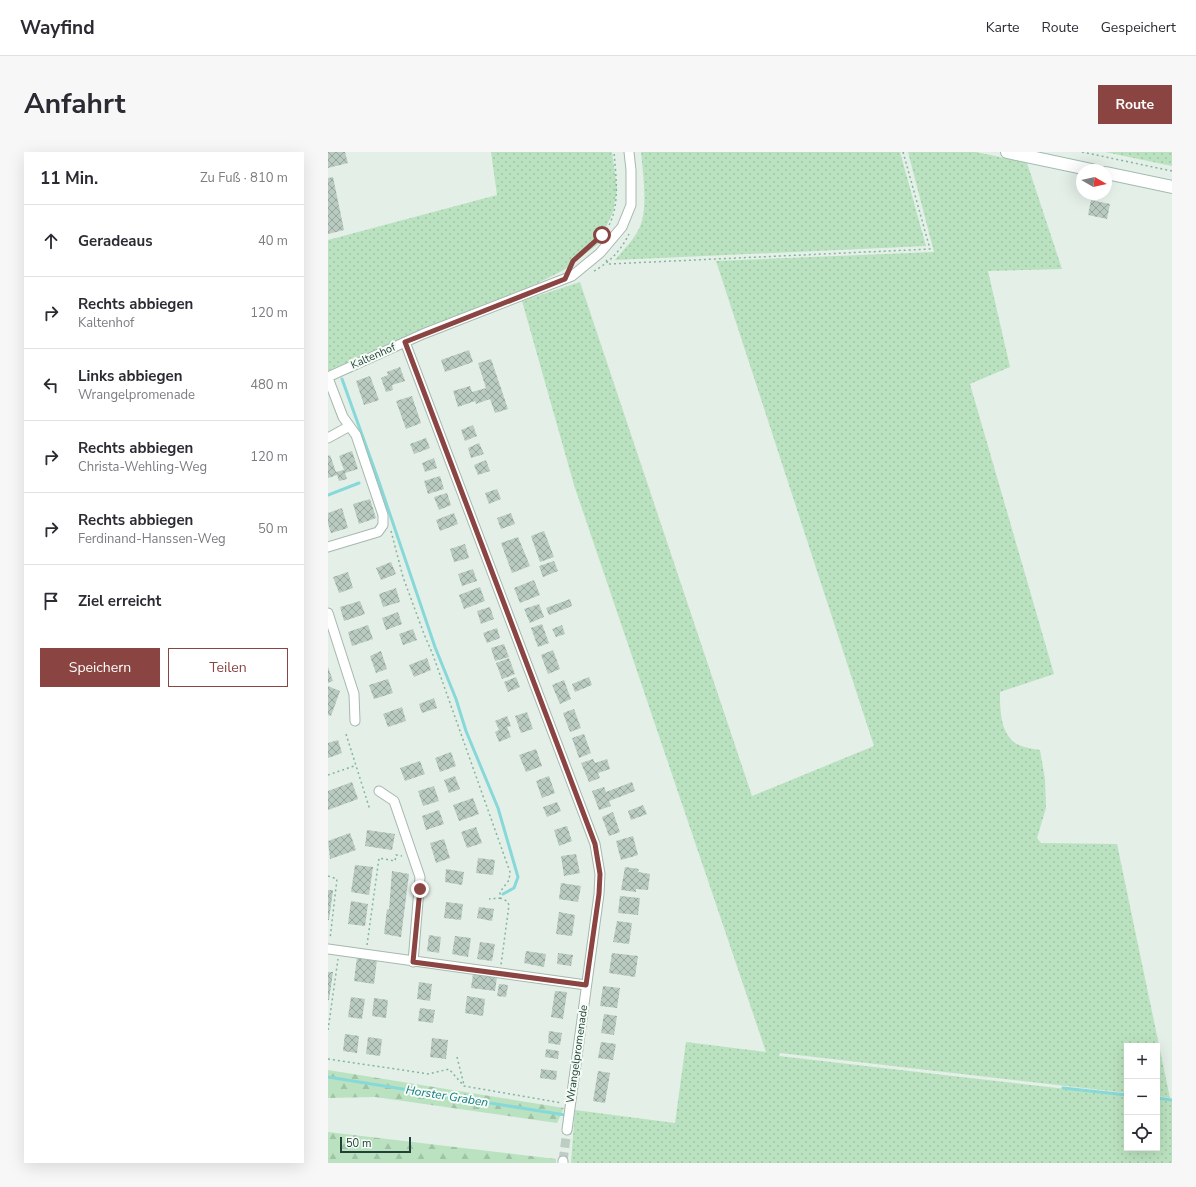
<!DOCTYPE html>
<html lang="de">
<meta charset="utf-8">
<style>
body{margin:0;font-family:"Nunito Sans",sans-serif;background:#f7f7f7;color:#2b2b33}
.controls{position:absolute;right:12px;bottom:12px;display:grid;overflow:hidden;border-radius:0px;box-shadow:0 4px 16px #0002}
.controls button{width:36px;height:36px;display:grid;place-items:center;padding:0;border:0;border-bottom:1px solid #e1e1e2;background:#fff;color:#2b2b33;font:20px sans-serif}
.compass{position:absolute;left:748px;top:12px;width:36px;height:36px;border-radius:50%;background:#fff;box-shadow:0 4px 16px #0002;rotate:99deg}
.scale{position:absolute;left:12px;bottom:10px;width:71px;box-sizing:border-box;padding-left:4px;border:2px solid #214335;border-top:0;font-size:11px;line-height:14px;white-space:nowrap;color:#214335;-webkit-text-stroke:3px #f5fbf7;paint-order:stroke}
.stop{position:absolute;width:12px;height:12px;margin:-9px;border:3px solid #8a4441;border-radius:50%;background:#fff}
.stop.end{background:#8a4441;border-color:#fff;box-shadow:0 1px 4px #0008}
.list{margin:0;padding:0;list-style:none}
h2{display:flex;justify-content:space-between;align-items:center;height:52px;margin:0;padding:0 16px;font-size:17px}
h2 small{font-size:13px;font-weight:400;color:#7c7c81}
.list li{display:grid;grid-template-columns:26px 1fr auto;gap:12px;align-items:center;box-sizing:border-box;height:72px;padding:0 16px;border-top:1px solid #e1e1e2}
.list b{display:block;font-size:15px;white-space:nowrap}
.list p{margin:0;font-size:13px;white-space:nowrap;color:#7c7c81}
.list em{font-size:13px;font-style:normal;color:#7c7c81}
.actions{display:flex;gap:8px;padding:12px 16px}
.actions a{flex:1;padding:9px 0;border:1px solid #8a4441;border-radius:0px;text-align:center;font-size:14px;color:#8a4441}
.actions .main{background:#8a4441;color:#fff}
.icon{flex:none;width:22px;height:22px;fill:none;stroke:currentColor;stroke-width:2;stroke-linecap:round;stroke-linejoin:round}
.map{position:relative;flex:none;width:844px;height:1011px;overflow:hidden;border-radius:0px}
header{display:flex;align-items:center;gap:24px;box-sizing:border-box;height:56px;padding:0 20px;background:#fff;border-bottom:1px solid #e1e1e2}
header strong{font-size:19px}
nav{display:flex;gap:22px;margin-inline-start:auto;font-size:14px}
.intro{display:flex;align-items:center;justify-content:space-between;box-sizing:border-box;height:96px;padding:0 24px}
h1{margin:0;font-size:28px}
.button{padding:10px 18px;border-radius:0px;background:#8a4441;color:#fff;font-size:14px;font-weight:700}
main{display:flex;gap:24px;padding:0 24px}
aside{flex:1;background:#fff;border-radius:0px;box-shadow:0 4px 16px #0002}
.map>svg:first-child{display:block}
.grass{fill:url(#grass-dots)}
.forest{fill:url(#forest-firs)}
.lines{fill:none;stroke-linecap:round;stroke-linejoin:round}
.stream{stroke:#87d8d9;stroke-width:3}
.building{fill:url(#building-cross-hatch)}
.minor-tunnel{stroke:#bdcdc4;stroke-width:9;stroke-dasharray:9 4.5;stroke-linecap:butt}
.minor-casing{stroke:#a6b8af;stroke-width:11}
.secondary-casing{stroke:#a1bcaf;stroke-width:14}
.path{stroke:#81b69e;stroke-width:1.5;stroke-dasharray:2 3;stroke-linecap:butt}
.minor{stroke:#fff;stroke-width:9}
.secondary{stroke:#fff;stroke-width:12}
.route{stroke:#8a4441;stroke-width:5}
.labels{text-anchor:middle;dominant-baseline:central;stroke-width:4;stroke-linejoin:round;paint-order:stroke}
.street-label{font-size:11px;fill:#214335;stroke:#f5fbf7}
.water-label{font-size:12px;font-style:italic;fill:#147d80;stroke:#f5fbf7}
</style>
<header>
<strong>Wayfind</strong>
<nav><a>Karte</a><a>Route</a><a>Gespeichert</a></nav>
</header>
<div class="intro"><h1>Anfahrt</h1><a class="button">Route</a></div>
<main>
<aside>
<h2>11 Min.<small>Zu Fuß · 810 m</small></h2>
<ul class="list">
<li><svg class="icon" aria-label="ahead" viewBox="0 0 24 24"><path d="M12 20V5M6 11l6-6 6 6"/></svg><div><b>Geradeaus</b></div><em>40 m</em></li>
<li><svg class="icon" aria-label="right" viewBox="0 0 24 24"><path d="M7 20v-9h11M14 6l5 5-5 5"/></svg><div><b>Rechts abbiegen</b><p>Kaltenhof</p></div><em>120 m</em></li>
<li><svg class="icon" aria-label="left" viewBox="0 0 24 24"><path d="M17 20v-9H6M10 6l-5 5 5 5"/></svg><div><b>Links abbiegen</b><p>Wrangelpromenade</p></div><em>480 m</em></li>
<li><svg class="icon" aria-label="right" viewBox="0 0 24 24"><path d="M7 20v-9h11M14 6l5 5-5 5"/></svg><div><b>Rechts abbiegen</b><p>Christa-Wehling-Weg</p></div><em>120 m</em></li>
<li><svg class="icon" aria-label="right" viewBox="0 0 24 24"><path d="M7 20v-9h11M14 6l5 5-5 5"/></svg><div><b>Rechts abbiegen</b><p>Ferdinand-Hanssen-Weg</p></div><em>50 m</em></li>
<li><svg class="icon" aria-label="arrive" viewBox="0 0 24 24"><path d="M6 21V4h12l-3 4 3 4H6"/></svg><div><b>Ziel erreicht</b></div></li>
</ul>
<div class="actions"><a class="main">Speichern</a><a>Teilen</a></div>
</aside>
<div class="map">
<svg width="844" height="1011" viewBox="0 0 844 1011">
<defs>
<pattern id="grass-dots" width="8" height="8" patternUnits="userSpaceOnUse"><rect width="8" height="8" fill="#bbe2c0"/><path d="M2 2h.1M6 6h.1" fill="none" stroke="#a0c3a6" stroke-width="1.8" stroke-linecap="round"/></pattern>
<pattern id="forest-firs" width="22" height="20" patternUnits="userSpaceOnUse"><rect width="22" height="20" fill="#bbe2c0"/><path d="M5 1l3.5 6h-7zM16 11l3.5 6h-7z" fill="#a0c3a6"/></pattern>
<pattern id="building-cross-hatch" width="8" height="8" patternUnits="userSpaceOnUse"><rect width="8" height="8" fill="#b9cac1"/><path d="M0 0l8 8M0 8l8-8" fill="none" stroke="#96a69e"/></pattern>
</defs>
<rect width="100%" height="100%" fill="#e4efe8"/>
<path class="grass" d="M 163,0 L 284,0 L 289,37 L 285,60 L 270,92 L 236,118 L 192,140 L 69,189 L 0,219 L 0,88 L 169,43 Z
M 313,0 L 572,0 L 598,94 L 287,108 C 296,97 310,84 314,69 C 319,49 315,21 313,0 Z
M 580,0 L 648,0 L 699,11 L 734,117 L 660,119 L 682,215 L 642,232 L 726,522 L 672,540 C 672,556 672,580 687,591 C 694,595 704,597 712,598 L 717,627 L 718,656 L 709,686 L 713,691 L 789,692 L 842,946 L 829,944 L 829,894 L 799,894 L 799,941 L 452,901 L 451,904 L 799,944 L 799,996 L 829,996 L 829,947 L 844,949 L 844,1011 L 243,1011 L 247,958 L 347,971 L 358,890 L 438,900 L 246,333 L 194,149 L 252,130 L 424,644 L 546,594 L 388,109 L 606,100 Z
M 777,0 L 844,0 L 844,14 Z"/>
<path class="forest" d="M 0,919 L 0,918 L 236,956 L 229,971 L 47,945 L 0,946 Z
M 0,980 L 228,1007 L 228,1011 L 0,1011 Z"/>
<g class="lines">
<path class="stream" d="M 14,227 L 51,330 L 107,495 L 128,547 L 138,579 L 170,656 L 190,725 L 186,736 L 175,742
M 0,343 L 31,331
M 0,925 L 237,963
M 735,936 L 799,943
M 829,946 L 844,948"/>
</g>
<path class="building" d="M 0,0 L 17,0 L 20,11 L 0,16 Z
M 5,25 L 16,78 L 0,82 L 0,26 Z
M 763,48 L 782,52 L 779,67 L 760,63 Z
M 141,198 L 145,210 L 117,220 L 113,208 Z
M 163,207 L 180,257 L 167,261 L 162,247 L 148,252 L 147,249 L 130,255 L 125,239 L 142,234 L 144,240 L 158,236 L 150,211 Z
M 72,215 L 77,229 L 64,233 L 65,238 L 58,240 L 53,226 L 60,223 L 59,220 Z
M 42,224 L 51,248 L 36,253 L 28,229 Z
M 84,244 L 93,271 L 78,277 L 68,249 Z
M 145,273 L 149,284 L 137,289 L 133,278 Z
M 98,286 L 102,296 L 86,302 L 82,292 Z
M 151,291 L 156,302 L 143,306 L 140,296 Z
M 24,299 L 30,317 L 17,321 L 19,327 L 11,329 L 9,323 L 0,326 L 0,304 L 2,303 L 8,320 L 16,318 L 11,304 Z
M 106,306 L 109,316 L 97,320 L 94,311 Z
M 158,308 L 162,319 L 150,323 L 146,313 Z
M 112,324 L 116,337 L 100,342 L 96,329 Z
M 169,337 L 173,347 L 161,352 L 157,341 Z
M 119,341 L 123,353 L 111,358 L 106,345 Z
M 42,347 L 48,366 L 31,372 L 25,352 Z
M 14,356 L 20,376 L 3,381 L 0,372 L 0,361 Z
M 126,361 L 130,372 L 112,379 L 108,368 Z
M 183,361 L 187,372 L 173,377 L 169,366 Z
M 216,379 L 226,405 L 212,410 L 203,384 Z
M 190,385 L 202,414 L 184,421 L 173,391 Z
M 137,392 L 141,406 L 126,410 L 122,397 Z
M 226,409 L 230,419 L 215,425 L 211,414 Z
M 63,410 L 68,422 L 53,428 L 48,416 Z
M 145,417 L 149,429 L 134,434 L 130,422 Z
M 20,420 L 25,436 L 11,441 L 5,425 Z
M 206,428 L 212,443 L 192,451 L 186,436 Z
M 152,435 L 157,449 L 136,457 L 131,443 Z
M 68,436 L 72,450 L 55,455 L 51,442 Z
M 242,447 L 244,454 L 221,463 L 218,456 Z
M 32,449 L 37,462 L 16,469 L 12,455 Z
M 211,452 L 216,465 L 202,471 L 196,457 Z
M 162,455 L 166,467 L 153,472 L 149,459 Z
M 70,460 L 74,472 L 58,478 L 54,466 Z
M 214,472 L 221,491 L 210,495 L 203,476 Z
M 40,473 L 45,487 L 24,494 L 20,480 Z
M 234,473 L 237,482 L 228,485 L 224,477 Z
M 169,476 L 172,486 L 159,491 L 155,481 Z
M 85,477 L 89,488 L 75,493 L 71,482 Z
M 176,492 L 181,505 L 167,509 L 163,496 Z
M 225,498 L 232,517 L 220,522 L 213,503 Z
M 53,499 L 59,517 L 48,521 L 42,504 Z
M 99,506 L 103,518 L 86,525 L 81,513 Z
M 181,506 L 187,522 L 174,527 L 168,511 Z
M 0,515 L 5,529 L 0,531 Z
M 188,525 L 192,535 L 180,540 L 176,530 Z
M 261,525 L 264,533 L 247,540 L 244,532 Z
M 60,527 L 65,541 L 46,547 L 41,533 Z
M 236,528 L 243,547 L 232,552 L 224,533 Z
M 0,534 L 12,539 L 3,564 L 0,563 Z
M 106,546 L 109,556 L 94,561 L 91,552 Z
M 74,555 L 78,569 L 60,575 L 55,562 Z
M 246,557 L 253,576 L 242,580 L 235,561 Z
M 199,560 L 205,577 L 193,581 L 187,564 Z
M 179,564 L 183,574 L 179,575 L 183,585 L 171,590 L 167,580 L 171,578 L 167,569 Z
M 256,582 L 263,601 L 251,606 L 244,586 Z
M 10,588 L 14,601 L 0,606 L 0,591 Z
M 208,597 L 214,614 L 198,620 L 191,603 Z
M 123,600 L 128,614 L 112,620 L 107,606 Z
M 265,607 L 267,611 L 279,607 L 282,617 L 270,621 L 272,626 L 261,630 L 253,611 Z
M 92,609 L 97,622 L 77,629 L 72,616 Z
M 127,624 L 132,637 L 121,641 L 116,628 Z
M 221,624 L 227,641 L 214,646 L 208,629 Z
M 24,630 L 30,647 L 0,658 L 0,639 Z
M 304,630 L 307,639 L 281,649 L 283,654 L 271,658 L 264,639 L 276,635 L 278,640 Z
M 106,634 L 111,649 L 95,654 L 90,639 Z
M 145,646 L 151,662 L 131,669 L 125,653 Z
M 229,650 L 233,659 L 219,665 L 215,655 Z
M 315,653 L 319,662 L 303,668 L 300,659 Z
M 111,658 L 116,672 L 98,678 L 94,664 Z
M 285,660 L 292,680 L 281,684 L 274,665 Z
M 239,674 L 244,689 L 231,694 L 226,678 Z
M 148,675 L 154,691 L 139,696 L 133,680 Z
M 39,678 L 67,682 L 64,698 L 37,694 Z
M 22,681 L 28,698 L 2,707 L 0,689 Z
M 305,684 L 310,703 L 293,708 L 288,689 Z
M 116,687 L 122,706 L 108,711 L 102,691 Z
M 248,702 L 252,721 L 236,724 L 233,704 Z
M 150,706 L 167,708 L 165,723 L 148,721 Z
M 27,713 L 45,715 L 41,743 L 23,740 Z
M 297,715 L 311,717 L 310,720 L 322,722 L 320,738 L 308,737 L 308,740 L 293,738 Z
M 118,717 L 136,720 L 134,733 L 117,730 Z
M 64,719 L 81,722 L 73,785 L 56,782 L 59,757 L 61,758 Z
M 233,731 L 253,734 L 250,750 L 231,747 Z
M 0,738 L 5,738 L 1,768 L 0,768 Z
M 292,744 L 312,746 L 310,763 L 290,761 Z
M 23,749 L 40,752 L 37,774 L 20,772 Z
M 118,750 L 135,752 L 133,768 L 116,766 Z
M 151,755 L 166,757 L 164,769 L 149,766 Z
M 231,760 L 247,763 L 244,784 L 228,782 Z
M 289,769 L 304,771 L 301,792 L 285,790 Z
M 101,783 L 113,785 L 111,801 L 99,799 Z
M 127,784 L 143,786 L 140,805 L 124,802 Z
M 152,790 L 167,792 L 164,809 L 149,807 Z
M 198,799 L 218,802 L 216,815 L 196,811 Z
M 230,801 L 245,803 L 243,814 L 229,812 Z
M 284,801 L 310,804 L 307,825 L 281,821 Z
M 29,805 L 49,808 L 46,832 L 26,829 Z
M 0,820 L 5,820 L 1,848 L 0,848 Z
M 145,822 L 169,825 L 167,839 L 143,836 Z
M 91,830 L 104,832 L 102,849 L 89,847 Z
M 171,832 L 180,833 L 178,845 L 169,844 Z
M 275,834 L 292,836 L 289,856 L 272,854 Z
M 227,839 L 239,840 L 235,867 L 223,865 Z
M 139,844 L 157,847 L 155,864 L 137,861 Z
M 23,845 L 37,847 L 34,867 L 20,865 Z
M 46,846 L 60,848 L 58,866 L 44,864 Z
M 92,856 L 107,858 L 105,871 L 90,869 Z
M 276,862 L 289,864 L 286,883 L 273,881 Z
M 221,879 L 234,881 L 232,893 L 220,891 Z
M 17,882 L 31,884 L 29,901 L 15,899 Z
M 40,885 L 54,887 L 52,904 L 38,902 Z
M 104,886 L 120,888 L 118,907 L 102,905 Z
M 273,890 L 288,892 L 285,908 L 270,906 Z
M 218,897 L 231,899 L 230,907 L 217,905 Z
M 213,917 L 229,919 L 228,928 L 212,926 Z
M 270,919 L 282,921 L 277,951 L 265,949 Z"/>
<g class="lines">
<path class="minor-tunnel" d="M 235,1009 L 239,978"/>
<g class="minor-casing">
<path id="minor" d="M 77,190 L 267,692 L 272,722 L 271,742 L 239,978
M 0,225 L 95,182 L 244,124 L 272,101 L 294,75 L 303,53 L 303,18 L 301,0
M 0,226 L 15,265 L 28,283 L 55,363 L 55,373 L 50,380 L 0,395
M 0,286 L 20,275
M 0,461 L 26,542 L 27,569
M 51,639 L 66,649 L 92,725 L 85,810
M 0,797 L 258,833
M 235,1011 L 235,1009"/>
</g>
<g class="secondary-casing">
<path id="secondary" d="M 679,0 L 764,18
M 778,21 L 844,35"/>
</g>
<path class="path" d="M 754,0 L 844,19
M 278,108 L 281,112 L 602,97 L 575,0
M 243,112 C 248,101 264,93 273,84 C 294,63 288,27 286,0
M 266,119 C 281,111 294,97 301,82
M 63,379 L 75,425 L 96,482 L 105,503 L 182,720 L 181,728 L 172,740 L 172,746 L 161,747
M 18,582 L 42,658
M 0,623 L 26,614
M 0,724 L 9,727 L 2,787
M 172,746 L 179,749 L 181,753 L 173,813
M 39,793 L 51,706 L 67,709 L 68,703 L 74,704
M 0,878 L 10,807
M 129,905 L 136,933
M 0,907 L 101,922 L 121,917 L 136,934 L 234,951"/>
<use href="#minor" class="minor"/>
<use href="#secondary" class="secondary"/>
</g>
<g class="lines">
<path class="route" d="M 92,737 L 85,810 L 258,833 L 271,742 L 272,722 L 267,692 L 77,190 L 237,127 L 245,109 L 274,83"/>
</g>
<g class="labels">
<g class="street-label">
<text transform="translate(45 204) rotate(-24)">Kaltenhof</text>
<text transform="translate(249 902) rotate(-82)">Wrangelpromenade</text>
</g>
<g class="water-label">
<text transform="translate(119 944) rotate(9)">Horster Graben</text>
</g>
</g>
</svg>
<div class="controls">
<button>+</button>
<button>−</button>
<button><svg class="icon" aria-label="locate" viewBox="0 0 24 24"><circle cx="12" cy="12" r="6"/><path d="M12 2v4M12 18v4M2 12h4M18 12h4"/></svg></button>
</div>
<svg class="compass" viewBox="-18 -18 36 36"><path d="M0-13l5 13h-10z" fill="#e53935"/><path d="M0 13l5-13h-10z" fill="#7c7c81"/></svg>
<div class="scale">50 m</div>
<div class="stop" style="left:274px;top:83px"></div>
<div class="stop end" style="left:92px;top:737px"></div>
</div>
</main>
